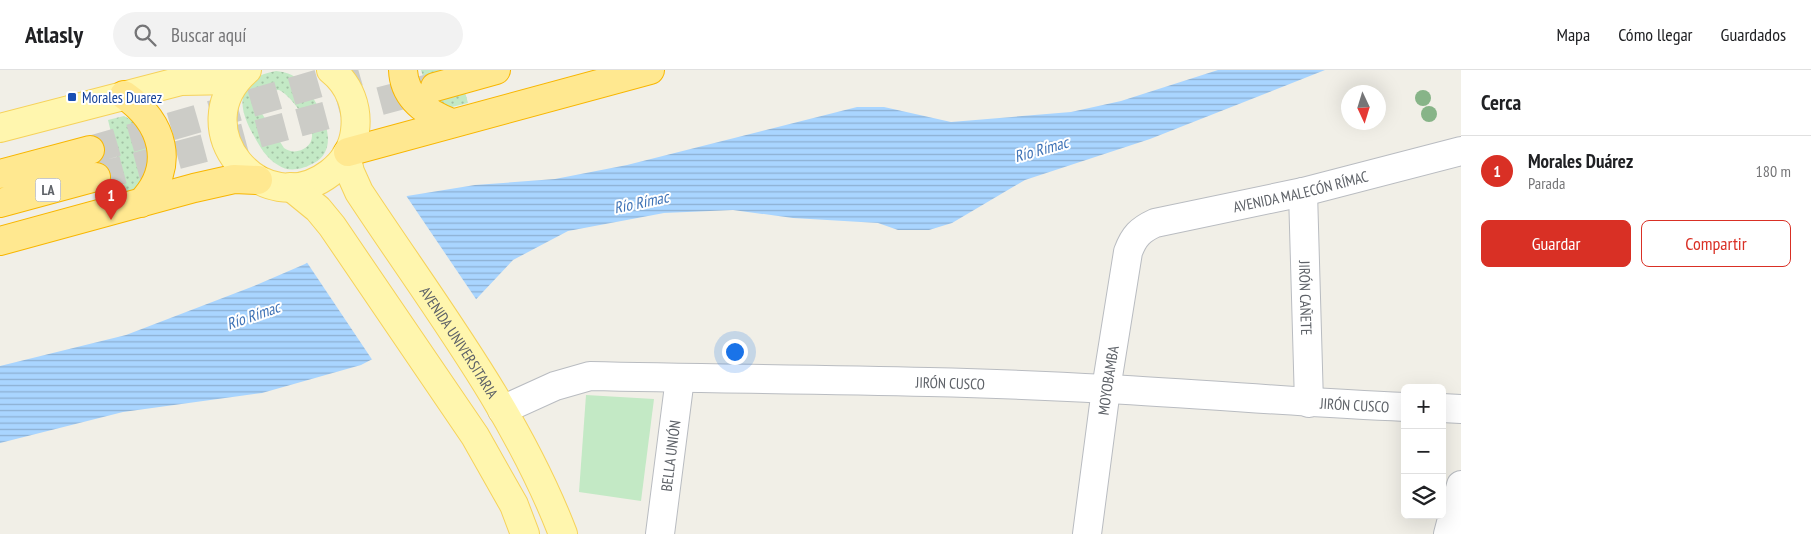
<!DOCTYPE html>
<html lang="es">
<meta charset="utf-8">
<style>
body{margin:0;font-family:"PT Sans Narrow",sans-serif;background:#f2f2f2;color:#202124}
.controls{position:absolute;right:15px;bottom:15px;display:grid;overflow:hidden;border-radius:8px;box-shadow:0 5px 20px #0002}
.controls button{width:45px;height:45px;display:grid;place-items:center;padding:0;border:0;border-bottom:1px solid #e0e0e0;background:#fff;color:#202124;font:25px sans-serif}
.compass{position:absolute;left:1341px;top:15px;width:45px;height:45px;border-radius:50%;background:#fff;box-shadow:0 5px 20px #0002;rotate:176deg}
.you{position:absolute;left:734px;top:281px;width:18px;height:18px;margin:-12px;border:4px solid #fff;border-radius:50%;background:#1a73e8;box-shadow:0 0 0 8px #1a73e833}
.badge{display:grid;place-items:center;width:32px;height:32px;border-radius:50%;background:#d93025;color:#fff;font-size:16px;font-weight:700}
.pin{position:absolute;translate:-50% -41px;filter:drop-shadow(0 1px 2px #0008)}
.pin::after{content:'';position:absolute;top:26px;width:18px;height:15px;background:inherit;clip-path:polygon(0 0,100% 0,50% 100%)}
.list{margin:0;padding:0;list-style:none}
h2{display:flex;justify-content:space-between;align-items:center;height:65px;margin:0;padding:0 20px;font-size:21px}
h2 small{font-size:16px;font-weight:400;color:#757577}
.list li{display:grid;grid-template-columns:32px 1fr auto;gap:15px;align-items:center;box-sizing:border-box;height:70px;padding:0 20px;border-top:1px solid #e0e0e0}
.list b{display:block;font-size:19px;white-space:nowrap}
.list p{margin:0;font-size:16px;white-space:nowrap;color:#757577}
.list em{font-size:16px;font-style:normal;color:#757577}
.actions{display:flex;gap:10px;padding:15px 20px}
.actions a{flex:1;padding:11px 0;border:1px solid #d93025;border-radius:8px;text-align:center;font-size:18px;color:#d93025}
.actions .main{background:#d93025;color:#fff}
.icon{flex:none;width:28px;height:28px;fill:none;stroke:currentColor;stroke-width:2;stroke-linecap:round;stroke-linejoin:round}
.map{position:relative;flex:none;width:1461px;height:464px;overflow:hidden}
header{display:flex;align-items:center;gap:30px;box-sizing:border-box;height:70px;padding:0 25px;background:#fff;border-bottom:1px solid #e0e0e0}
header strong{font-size:24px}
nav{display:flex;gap:28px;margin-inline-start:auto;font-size:18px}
.search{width:350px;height:45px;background:#f2f2f2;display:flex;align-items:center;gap:12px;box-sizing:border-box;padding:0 18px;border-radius:28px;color:#757577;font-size:19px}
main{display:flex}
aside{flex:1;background:#fff}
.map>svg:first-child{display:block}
.grass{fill:url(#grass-dots);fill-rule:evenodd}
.park{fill:#c3e9c5}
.water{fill:url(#water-rules)}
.pier{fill:#f1efe7}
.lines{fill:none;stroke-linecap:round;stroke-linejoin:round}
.highway-tunnel{stroke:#ccccc7;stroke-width:28;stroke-dasharray:28 14;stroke-linecap:butt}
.minor-casing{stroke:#b9bcc1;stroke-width:30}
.major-casing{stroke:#f6d25a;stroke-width:30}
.highway-casing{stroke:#f8b600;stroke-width:30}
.minor{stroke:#fff;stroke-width:28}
.major{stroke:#fff6ae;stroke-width:28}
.highway{stroke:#ffe890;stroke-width:28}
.tree{fill:#87b488}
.transit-dot{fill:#1a4fb4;stroke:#fff;stroke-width:2}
.labels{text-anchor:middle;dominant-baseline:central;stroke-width:4;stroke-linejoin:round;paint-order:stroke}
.shield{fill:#fff;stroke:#8e9195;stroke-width:1}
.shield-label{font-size:14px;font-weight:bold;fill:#5e6268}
.transit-label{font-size:15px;fill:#164399;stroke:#fff;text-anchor:start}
.street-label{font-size:15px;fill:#5e6268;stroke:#fff}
.water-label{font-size:16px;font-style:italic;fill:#4074b7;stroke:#fff}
</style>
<header>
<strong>Atlasly</strong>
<div class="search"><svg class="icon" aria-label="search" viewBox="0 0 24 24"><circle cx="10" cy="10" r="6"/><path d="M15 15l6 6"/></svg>Buscar aquí</div>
<nav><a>Mapa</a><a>Cómo llegar</a><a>Guardados</a></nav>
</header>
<main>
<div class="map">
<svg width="1461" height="464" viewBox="0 0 1461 464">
<defs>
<pattern id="grass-dots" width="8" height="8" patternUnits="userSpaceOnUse" patternTransform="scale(1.25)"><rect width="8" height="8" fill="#c3e9c5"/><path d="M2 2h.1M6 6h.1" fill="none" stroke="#a2c0a4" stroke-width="1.8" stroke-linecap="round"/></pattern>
<pattern id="water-rules" width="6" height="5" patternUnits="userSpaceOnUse" patternTransform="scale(1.25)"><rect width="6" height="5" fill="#a9d5ff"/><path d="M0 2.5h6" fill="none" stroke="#8db0d2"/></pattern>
</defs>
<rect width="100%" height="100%" fill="#f1efe7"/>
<path class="grass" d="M 421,0 L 459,0 L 468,33 L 448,38 L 430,28 Z
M 276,1 C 285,2 293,4 300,11 C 317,29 345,76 314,93 C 303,99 289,103 278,95 C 267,89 260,77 254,66 C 236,36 236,8 276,1 ZM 279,20 C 289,24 307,49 311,60 C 317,77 296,87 284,78 L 259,39 C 259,26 266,20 279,20 Z
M 124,46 L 140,55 L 149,85 L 150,112 L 126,125 L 108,50 Z"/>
<path class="park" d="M 586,325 L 654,329 L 641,431 L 579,422 Z"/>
<path class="water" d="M 1218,0 L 1325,0 L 1150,69 L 1025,110 L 952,153 L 929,160 L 898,160 L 878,153 L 793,148 L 733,140 L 664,143 L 568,161 L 513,190 L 465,241 L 361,295 L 262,323 L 123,342 L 0,373 L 0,296 L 126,265 L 254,216 L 305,194 L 407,126 L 475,115 L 555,109 L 627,95 L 857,37 L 884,37 L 951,52 L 1071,42 L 1121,31 Z"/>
<path class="pier" d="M 405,124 L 478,232 L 467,243 L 373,291 L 306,191 Z"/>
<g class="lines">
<path class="highway-tunnel" d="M 90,80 L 365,0
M 96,107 L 433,17"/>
<g class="minor-casing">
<g id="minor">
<path id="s1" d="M 1303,122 L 1309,333"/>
<path d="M 1442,338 L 1461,339"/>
<path id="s2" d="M 502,340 L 555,316 L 590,306 C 762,310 934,309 1106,319 C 1206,324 1305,333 1405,337"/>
<path id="s3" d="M 660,464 L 680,308"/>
<path id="s4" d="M 1087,464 L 1106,319 L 1128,182 C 1134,166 1140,160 1155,153 L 1303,122 L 1461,81"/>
<path d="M 1448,464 L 1461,415"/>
</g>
</g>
<g class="major-casing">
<g id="major">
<path d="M 247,0 C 181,57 262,155 330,103 C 343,93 353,78 355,61 C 358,38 350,15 331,0"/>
<path d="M 0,58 L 181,11 L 236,10"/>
<path id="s5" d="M 346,85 L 350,102 L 359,122 C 432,233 515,339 563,464"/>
<path d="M 291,117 L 318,139 L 332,156 L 475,366 L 514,435 L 525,464"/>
</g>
</g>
<g class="highway-casing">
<path id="highway" d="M 403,0 C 404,29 428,44 452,53
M 435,17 L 496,0
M 124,25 C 163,52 177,96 141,133
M 348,82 L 650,0
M 0,104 L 90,80
M 0,133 L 96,107
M 0,171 L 194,118 L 234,109 L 258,110"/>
</g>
<use href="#minor" class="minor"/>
<use href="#major" class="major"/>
<use href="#highway" class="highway"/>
</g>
<g class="tree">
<circle cx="1423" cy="28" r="8"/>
<circle cx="1429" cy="44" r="8"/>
</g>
<rect class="transit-dot" x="67" y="22" width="10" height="10" rx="2.5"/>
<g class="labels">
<rect class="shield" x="35.5" y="108.5" width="25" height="23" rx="4"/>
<g class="shield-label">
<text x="48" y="120">LA</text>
</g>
<g class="transit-label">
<text x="82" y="27">Morales Duarez</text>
</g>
<g class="street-label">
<text stroke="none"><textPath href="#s4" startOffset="475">AVENIDA MALECÓN RÍMAC</textPath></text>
<text stroke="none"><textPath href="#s1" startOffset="106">JIRÓN CAÑETE</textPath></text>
<text stroke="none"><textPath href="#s5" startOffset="220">AVENIDA UNIVERSITARIA</textPath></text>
<text stroke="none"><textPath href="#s4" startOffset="155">MOYOBAMBA</textPath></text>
<text stroke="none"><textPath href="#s2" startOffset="455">JIRÓN CUSCO</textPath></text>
<text stroke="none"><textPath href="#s2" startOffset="860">JIRÓN CUSCO</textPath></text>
<text stroke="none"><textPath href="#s3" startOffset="79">BELLA UNIÓN</textPath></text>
</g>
<g class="water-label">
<text transform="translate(1041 79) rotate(-16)">Río Rímac</text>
<text transform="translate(641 132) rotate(-12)">Río Rímac</text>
<text transform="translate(253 245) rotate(-19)">Río Rímac</text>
</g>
</g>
</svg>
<div class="controls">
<button>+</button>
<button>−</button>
<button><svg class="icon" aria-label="layers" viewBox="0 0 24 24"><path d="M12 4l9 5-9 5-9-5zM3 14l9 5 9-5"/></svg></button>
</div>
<svg class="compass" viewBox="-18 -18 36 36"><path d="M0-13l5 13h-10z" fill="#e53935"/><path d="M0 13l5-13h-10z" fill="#757577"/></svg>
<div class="you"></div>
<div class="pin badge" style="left:111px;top:150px">1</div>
</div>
<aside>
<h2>Cerca<small></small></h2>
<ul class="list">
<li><span class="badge">1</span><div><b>Morales Duárez</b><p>Parada</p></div><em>180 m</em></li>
</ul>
<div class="actions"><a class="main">Guardar</a><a>Compartir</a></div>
</aside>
</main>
